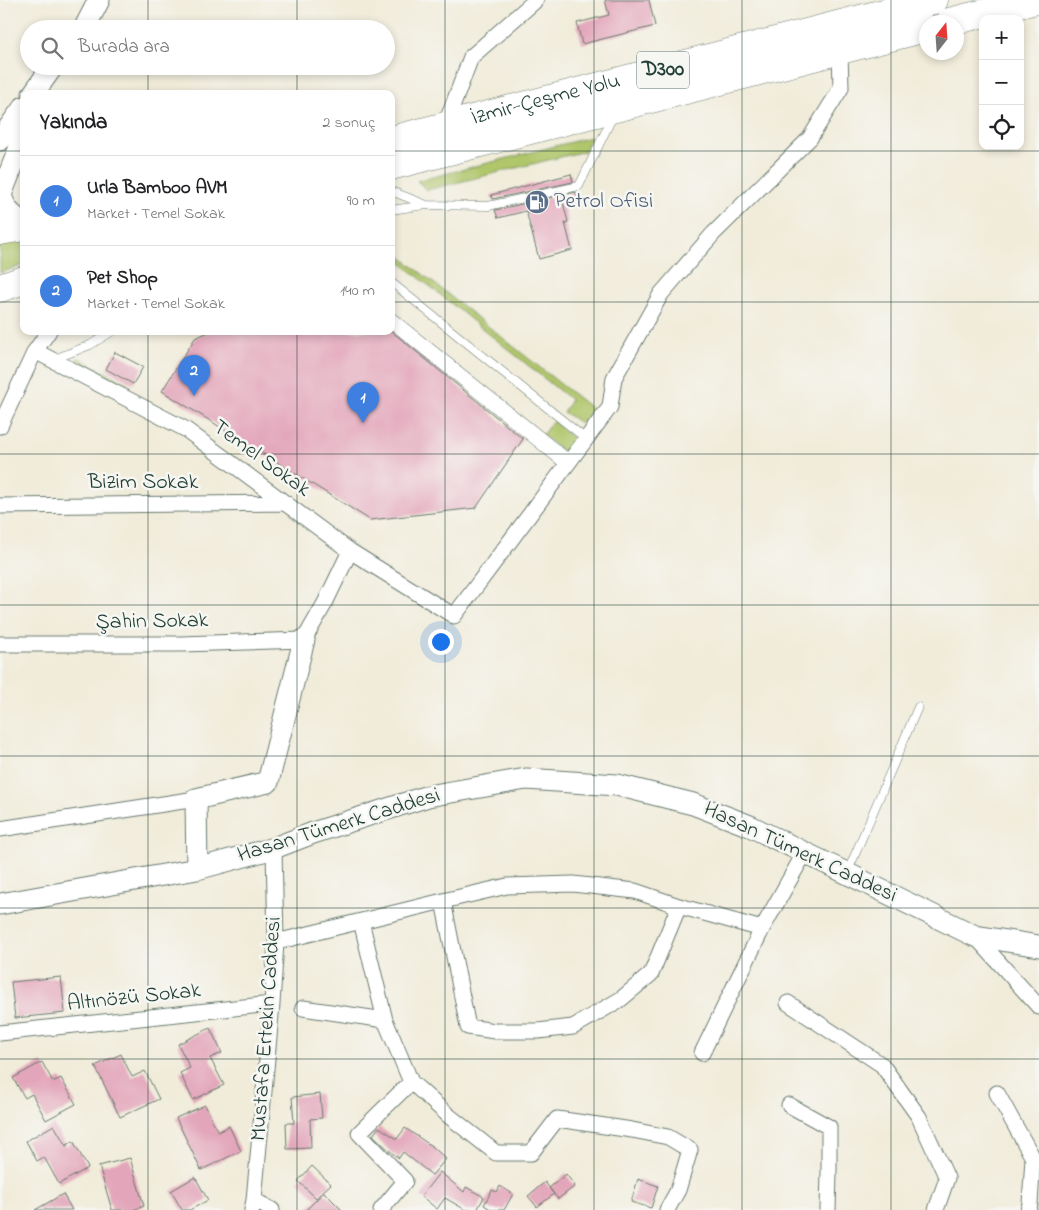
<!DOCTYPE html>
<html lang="tr">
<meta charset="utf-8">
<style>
body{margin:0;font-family:"Indie Flower",sans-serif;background:#f6f6f6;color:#202124}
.controls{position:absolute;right:15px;top:15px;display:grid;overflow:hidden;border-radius:10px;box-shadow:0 2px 8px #0003}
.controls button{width:45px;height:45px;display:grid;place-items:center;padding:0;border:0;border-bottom:1px solid #e0e0e0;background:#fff;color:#202124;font:25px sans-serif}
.compass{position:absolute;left:919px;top:15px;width:45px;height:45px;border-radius:50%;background:#fff;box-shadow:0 2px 8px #0003;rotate:17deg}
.you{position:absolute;left:440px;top:641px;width:18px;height:18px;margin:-12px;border:4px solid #fff;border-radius:50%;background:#1a73e8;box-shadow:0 0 0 8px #1a73e833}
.badge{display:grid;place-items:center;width:32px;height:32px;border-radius:50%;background:#b45309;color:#fff;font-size:16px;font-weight:700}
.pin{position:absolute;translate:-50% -41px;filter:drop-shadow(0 1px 2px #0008)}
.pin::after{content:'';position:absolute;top:26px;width:18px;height:15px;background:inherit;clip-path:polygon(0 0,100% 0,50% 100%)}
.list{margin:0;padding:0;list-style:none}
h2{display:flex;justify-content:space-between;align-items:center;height:65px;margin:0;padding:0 20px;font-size:21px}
h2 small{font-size:16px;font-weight:400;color:#757577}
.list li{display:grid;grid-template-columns:32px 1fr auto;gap:15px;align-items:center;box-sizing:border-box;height:90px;padding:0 20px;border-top:1px solid #e0e0e0}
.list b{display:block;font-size:19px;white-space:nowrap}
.list p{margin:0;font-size:16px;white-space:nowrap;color:#757577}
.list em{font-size:16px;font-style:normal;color:#757577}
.icon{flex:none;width:28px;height:28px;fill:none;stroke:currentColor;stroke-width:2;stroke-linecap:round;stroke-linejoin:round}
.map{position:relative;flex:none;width:1039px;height:1210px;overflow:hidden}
.search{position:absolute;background:#fff;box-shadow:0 2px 8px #0003;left:20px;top:20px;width:375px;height:55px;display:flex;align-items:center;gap:12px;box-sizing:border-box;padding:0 18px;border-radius:28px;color:#757577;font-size:19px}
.panel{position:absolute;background:#fff;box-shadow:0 2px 8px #0003;left:20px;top:90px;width:375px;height:245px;border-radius:10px}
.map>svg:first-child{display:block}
.green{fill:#b0c66b;stroke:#688250}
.building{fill:#e3a5ba}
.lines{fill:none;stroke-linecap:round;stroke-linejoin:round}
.lane-casing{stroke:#687a6e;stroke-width:9}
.street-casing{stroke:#687a6e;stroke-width:17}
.secondary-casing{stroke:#687a6e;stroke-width:23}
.highway-casing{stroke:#687a6e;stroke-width:29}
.lane{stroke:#fff;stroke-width:8}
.street{stroke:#fff;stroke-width:15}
.secondary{stroke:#fff;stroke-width:21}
.highway{stroke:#fff;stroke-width:28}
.grid{fill:none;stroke:#1f3d34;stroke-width:1;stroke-opacity:0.55}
.labels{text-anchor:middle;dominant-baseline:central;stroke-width:5;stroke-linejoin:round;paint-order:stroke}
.shield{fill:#f6f6f2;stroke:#60746d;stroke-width:1}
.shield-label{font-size:21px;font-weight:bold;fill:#1f3d34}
.street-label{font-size:22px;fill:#1f3d34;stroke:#f6f6f2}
.service-label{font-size:22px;fill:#4e5e75;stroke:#f6f6f2;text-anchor:start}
</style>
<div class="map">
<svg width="1039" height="1210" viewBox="0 0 1039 1210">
<rect width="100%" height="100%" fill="#f6f6f2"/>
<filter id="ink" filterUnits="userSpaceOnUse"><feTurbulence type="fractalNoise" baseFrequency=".02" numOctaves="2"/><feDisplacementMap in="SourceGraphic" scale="10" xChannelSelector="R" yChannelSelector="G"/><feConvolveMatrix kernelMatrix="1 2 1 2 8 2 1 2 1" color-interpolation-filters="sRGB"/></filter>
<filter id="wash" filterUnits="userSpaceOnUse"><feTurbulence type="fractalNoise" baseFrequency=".0096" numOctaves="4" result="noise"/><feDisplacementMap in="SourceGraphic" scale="20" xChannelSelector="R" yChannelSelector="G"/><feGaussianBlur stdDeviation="1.12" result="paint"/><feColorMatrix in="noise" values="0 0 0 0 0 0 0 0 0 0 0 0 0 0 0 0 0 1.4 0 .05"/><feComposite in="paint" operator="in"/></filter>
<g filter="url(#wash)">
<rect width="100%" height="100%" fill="#f1ecda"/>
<path class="green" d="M 591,137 L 585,151 L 427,190 L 417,181 Z
M 24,239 L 24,265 L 0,273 L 0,243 Z
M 391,249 L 592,409 L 582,424 L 563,412 L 571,400 L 391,255 Z
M 78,358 L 128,384 L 125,387 L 75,361 Z
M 553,421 L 575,440 L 565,453 L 542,435 Z"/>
<g id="blocks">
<path class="building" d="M 605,0 L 649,0 L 655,26 L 582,44 L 577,23 L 609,15 Z
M 571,174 L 573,182 L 493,199 L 491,195 Z
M 576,192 L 577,198 L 563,202 L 568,222 L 565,223 L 572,250 L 539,259 L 526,211 L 498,218 L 495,210 Z
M 211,331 L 391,331 L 523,439 L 476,508 L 370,520 L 162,391 L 195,338 Z
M 115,352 L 143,367 L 133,384 L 106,369 Z
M 61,977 L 65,1013 L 15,1018 L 11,982 Z
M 210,1028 L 222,1053 L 210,1058 L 224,1085 L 193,1100 L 180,1073 L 190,1068 L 178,1044 Z
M 121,1054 L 132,1077 L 145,1071 L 159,1099 L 120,1117 L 95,1066 Z
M 42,1062 L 53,1082 L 61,1078 L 76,1104 L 46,1120 L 32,1094 L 25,1098 L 13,1078 Z
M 320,1094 L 322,1118 L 310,1119 L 311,1148 L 287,1149 L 286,1123 L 294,1123 L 292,1097 Z
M 205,1105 L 218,1132 L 229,1126 L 241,1151 L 201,1170 L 176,1118 Z
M 54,1125 L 66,1146 L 73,1141 L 88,1168 L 59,1184 L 44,1157 L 37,1161 L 26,1141 Z
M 379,1127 L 397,1139 L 405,1128 L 433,1147 L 446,1159 L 432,1175 L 403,1152 L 399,1158 L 392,1153 L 373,1135 Z
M 130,1158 L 144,1206 L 133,1210 L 112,1210 L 99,1166 Z
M 312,1166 L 331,1184 L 316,1198 L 298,1181 Z
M 440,1172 L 464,1192 L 466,1187 L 484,1197 L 477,1210 L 466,1210 L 445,1198 L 437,1209 L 421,1196 Z
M 566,1174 L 575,1186 L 558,1199 L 549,1188 Z
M 195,1177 L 208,1200 L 190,1210 L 182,1210 L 171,1191 Z
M 638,1179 L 658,1186 L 651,1208 L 631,1202 Z
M 545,1182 L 554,1194 L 537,1207 L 528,1196 Z
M 500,1186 L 513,1194 L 504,1210 L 492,1210 L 484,1205 L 492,1190 L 497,1192 Z
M 324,1192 L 342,1210 L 306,1210 Z
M 63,1194 L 72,1210 L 35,1210 Z"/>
</g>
</g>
<g filter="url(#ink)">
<use href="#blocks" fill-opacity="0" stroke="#687a6e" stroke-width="1"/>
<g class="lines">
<g class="lane-casing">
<path id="lane" d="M 391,191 L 424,204
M 391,210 L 425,205 L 488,206 L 579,186 L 613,116
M 391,282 L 586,439
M 391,316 L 571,460
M 391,324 L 566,466
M 52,360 L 90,345 L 113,331
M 848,871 L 918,707"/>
</g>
<g class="street-casing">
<path id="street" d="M 445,126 L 471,57 L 536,0
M 35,351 L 185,429 L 350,551 L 454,616 L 610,407 L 614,378 L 661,294 L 713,234 L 810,138 L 841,88 L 840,51
M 0,426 L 35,351 L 49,331
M 0,506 L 286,503
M 0,644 L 182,644 L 304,640 L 325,603 L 350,551
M 0,829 L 196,799
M 443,901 L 468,1027 L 495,1031 L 538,1031 L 573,1027 L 621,999 L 651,974 L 679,906
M 361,921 L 385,1020 L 411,1082 L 449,1116 L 496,1153 L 531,1153 L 557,1119 L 632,1130 L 668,1137 L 690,1150 L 678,1190 L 667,1210
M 975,936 L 1039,1007
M 276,942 L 443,901 L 507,886 L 573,884 L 635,891 L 679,906 L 762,929 L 805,852
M 788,1003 L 882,1065 L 919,1117 L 947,1178 L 936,1210
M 303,1008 L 385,1020
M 0,1033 L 272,1004
M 702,1053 L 762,929
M 997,1093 L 1033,1158 L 1030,1204 L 1028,1210
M 789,1105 L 829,1127 L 829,1173 L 828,1210
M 254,1200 L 272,1210
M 252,1210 L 254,1200 L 272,1004 L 276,942 L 274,848
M 381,1210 L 405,1181 L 359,1133 L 411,1082"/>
</g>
<g class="secondary-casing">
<path id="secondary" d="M 84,29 L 99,0
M 33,94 L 53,66
M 0,140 L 24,107
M 1,195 C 4,207 11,217 24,222
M 0,197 L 24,137
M 197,869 L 196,799 L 268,782 L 304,640
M 0,904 L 197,869 L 274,848 L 313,833 L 428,796 L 526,779 L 617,785 L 693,804 L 750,826 L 975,936 L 1039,946"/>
</g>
<g class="highway-casing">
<g id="highway">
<path d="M 949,22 L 1036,0"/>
<path id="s1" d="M 391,140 L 934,0"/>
<path d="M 391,166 L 926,28"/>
<path d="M 0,231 L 24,227"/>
<path d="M 0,288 L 24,280"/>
</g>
</g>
<use href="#lane" class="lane"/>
<use href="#street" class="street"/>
<use href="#secondary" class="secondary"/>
<use href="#highway" class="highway"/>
</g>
</g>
<path class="grid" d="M 148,0 L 148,29M 297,0 L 297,29M 445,0 L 445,1210M 594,0 L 594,1210M 742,0 L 742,1210M 891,0 L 891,1210M 148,66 L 148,94M 297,66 L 297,94M 0,151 L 24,151M 391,151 L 1039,151M 0,302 L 24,302M 391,302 L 1039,302M 148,331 L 148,1210M 297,331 L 297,1210M 0,454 L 1039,454M 0,605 L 1039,605M 0,756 L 1039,756M 0,908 L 1039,908M 0,1059 L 1039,1059"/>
<defs>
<g id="fuel-disc" transform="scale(1.25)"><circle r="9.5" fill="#5c6f8a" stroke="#f6f6f2"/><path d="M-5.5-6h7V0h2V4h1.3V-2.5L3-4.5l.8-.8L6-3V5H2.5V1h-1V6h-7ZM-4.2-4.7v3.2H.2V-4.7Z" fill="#fff"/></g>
</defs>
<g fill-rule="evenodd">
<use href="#fuel-disc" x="537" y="202"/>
</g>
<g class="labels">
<rect class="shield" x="637" y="51.5" width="52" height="37" rx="4"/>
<g class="shield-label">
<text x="663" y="70">D300</text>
</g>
<g class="street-label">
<text stroke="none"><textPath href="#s1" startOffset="160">İzmir-Çeşme Yolu</textPath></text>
<text transform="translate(261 459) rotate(36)">Temel Sokak</text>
<text x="143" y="483">Bizim Sokak</text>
<text transform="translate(152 622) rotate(-1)">Şahin Sokak</text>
<text transform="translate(339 826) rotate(-17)">Hasan Tümerk Caddesi</text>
<text transform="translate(800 853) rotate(25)">Hasan Tümerk Caddesi</text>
<text transform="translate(134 998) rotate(-6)">Altınözü Sokak</text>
<text transform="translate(267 1029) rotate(-86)">Mustafa Ertekin Caddesi</text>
</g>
<g class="service-label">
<text x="554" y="202">Petrol Ofisi</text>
</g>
</g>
</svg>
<div class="controls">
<button>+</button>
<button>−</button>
<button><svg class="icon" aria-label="locate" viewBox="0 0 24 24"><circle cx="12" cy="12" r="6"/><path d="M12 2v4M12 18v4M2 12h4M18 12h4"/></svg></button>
</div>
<svg class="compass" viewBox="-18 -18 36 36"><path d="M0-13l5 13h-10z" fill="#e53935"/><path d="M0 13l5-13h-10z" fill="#757577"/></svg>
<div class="you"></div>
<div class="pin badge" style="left:363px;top:423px;background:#3f7fe0">1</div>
<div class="pin badge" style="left:194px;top:396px;background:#3f7fe0">2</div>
<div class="search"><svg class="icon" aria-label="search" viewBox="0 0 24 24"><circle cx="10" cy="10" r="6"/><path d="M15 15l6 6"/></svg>Burada ara</div>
<section class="panel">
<h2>Yakında<small>2 sonuç</small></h2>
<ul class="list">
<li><span class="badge" style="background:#3f7fe0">1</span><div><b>Urla Bamboo AVM</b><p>Market · Temel Sokak</p></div><em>90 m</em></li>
<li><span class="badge" style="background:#3f7fe0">2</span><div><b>Pet Shop</b><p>Market · Temel Sokak</p></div><em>140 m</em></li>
</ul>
</section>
</div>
